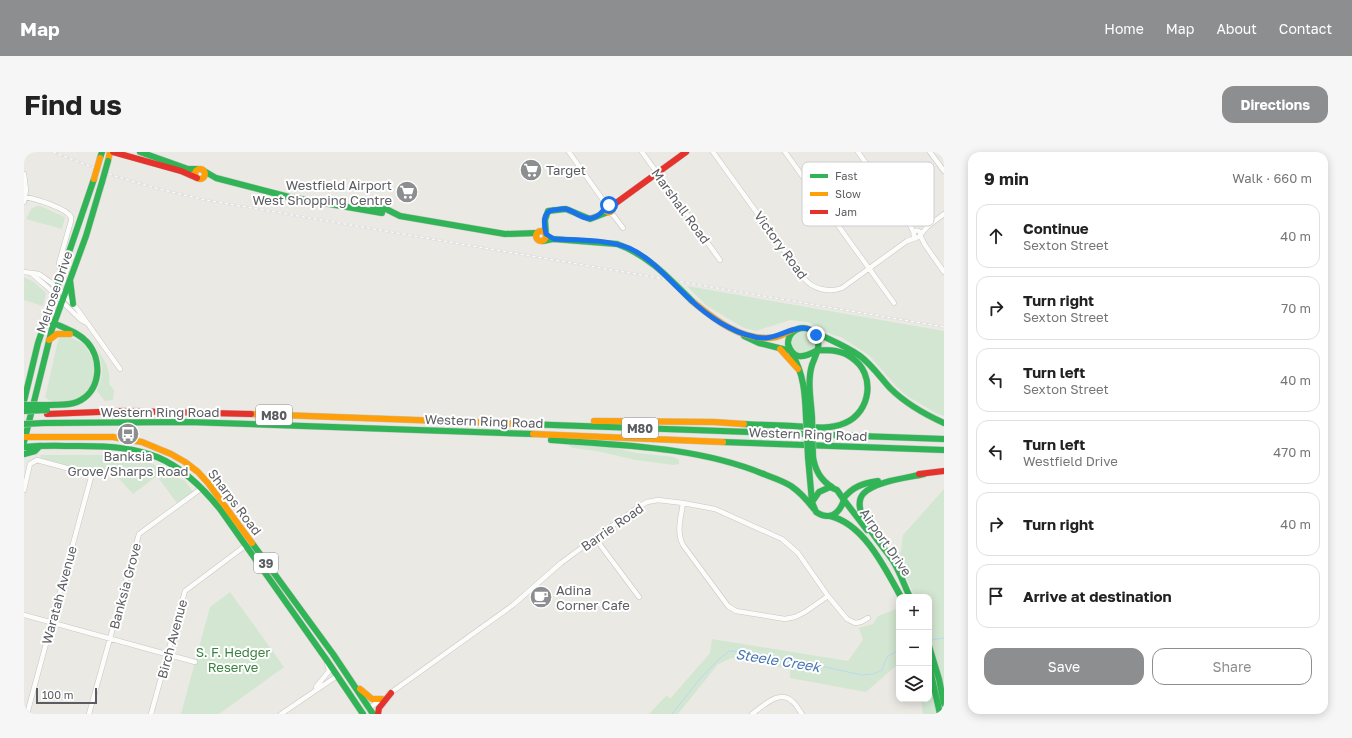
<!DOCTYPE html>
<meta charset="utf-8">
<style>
body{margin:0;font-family:"Golos Text",sans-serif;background:#f6f6f6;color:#222}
.controls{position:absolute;right:12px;bottom:12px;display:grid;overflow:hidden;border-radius:8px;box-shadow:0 2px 10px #0003}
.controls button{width:36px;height:36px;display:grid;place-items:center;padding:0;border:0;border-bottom:1px solid #e0e0e0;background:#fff;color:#222;font:20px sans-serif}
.scale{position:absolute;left:12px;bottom:10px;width:61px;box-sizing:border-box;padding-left:4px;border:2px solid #5b5d62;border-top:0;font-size:11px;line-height:14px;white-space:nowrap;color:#5b5d62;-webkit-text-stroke:3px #fff;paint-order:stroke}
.stop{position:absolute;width:12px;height:12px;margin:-9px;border:3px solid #1a73e8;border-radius:50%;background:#fff}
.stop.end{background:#1a73e8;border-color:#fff;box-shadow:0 1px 4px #0008}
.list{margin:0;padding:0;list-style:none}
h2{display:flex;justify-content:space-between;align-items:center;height:52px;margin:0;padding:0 16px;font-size:17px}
h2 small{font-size:13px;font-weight:400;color:#767676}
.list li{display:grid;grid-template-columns:26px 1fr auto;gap:12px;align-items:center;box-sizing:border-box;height:64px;margin:0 8px 8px;padding:0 8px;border:1px solid #e0e0e0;border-radius:12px}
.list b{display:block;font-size:15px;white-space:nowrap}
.list p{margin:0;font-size:13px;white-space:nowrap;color:#767676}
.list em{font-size:13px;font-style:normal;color:#767676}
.actions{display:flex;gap:8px;padding:12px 16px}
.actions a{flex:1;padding:9px 0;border:1px solid #8d8e90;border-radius:12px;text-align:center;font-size:14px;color:#8d8e90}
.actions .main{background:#8d8e90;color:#fff}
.icon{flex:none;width:22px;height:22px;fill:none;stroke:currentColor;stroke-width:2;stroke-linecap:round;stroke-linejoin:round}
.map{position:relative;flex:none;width:920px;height:562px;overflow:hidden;border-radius:12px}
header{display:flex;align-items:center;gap:24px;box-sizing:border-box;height:56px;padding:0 20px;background:#8d8e90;color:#fff}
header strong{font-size:19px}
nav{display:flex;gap:22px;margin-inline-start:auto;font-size:14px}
.intro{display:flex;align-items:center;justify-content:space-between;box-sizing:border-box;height:96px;padding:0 24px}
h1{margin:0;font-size:28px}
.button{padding:10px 18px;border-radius:12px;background:#8d8e90;color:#fff;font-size:14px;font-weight:700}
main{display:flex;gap:24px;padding:0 24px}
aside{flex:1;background:#fff;border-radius:12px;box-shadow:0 2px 10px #0003}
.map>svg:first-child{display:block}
.green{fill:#d3e6d1}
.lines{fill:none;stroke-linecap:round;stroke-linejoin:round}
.stream{stroke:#bad8f3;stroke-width:1}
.street-casing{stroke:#c7c6c5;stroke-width:5.5}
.fast-casing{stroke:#c7c7c6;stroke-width:7}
.slow-casing{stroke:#c7c7c6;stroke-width:7}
.jam-casing{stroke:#c7c7c6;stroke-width:7}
.street{stroke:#fcfcfb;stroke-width:4.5}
.fast{stroke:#30b455;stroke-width:6}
.slow{stroke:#ff9f0a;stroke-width:6}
.jam{stroke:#e5322d;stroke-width:6}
.rail-casing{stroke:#e2e2e1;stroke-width:2.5}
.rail{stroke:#fff;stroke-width:1;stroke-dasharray:3;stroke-linecap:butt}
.fast-bridge-casing{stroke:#c7c7c6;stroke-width:7;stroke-linecap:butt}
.slow-bridge-casing{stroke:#c7c7c6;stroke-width:7;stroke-linecap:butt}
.fast-bridge{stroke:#30b455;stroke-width:6}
.slow-bridge{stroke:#ff9f0a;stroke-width:6}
.route{stroke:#1a73e8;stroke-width:5}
.labels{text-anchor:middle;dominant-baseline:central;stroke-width:4;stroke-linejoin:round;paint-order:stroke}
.shield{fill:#fff;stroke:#8c8e91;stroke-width:1}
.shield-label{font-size:12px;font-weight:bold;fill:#5b5d62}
.poi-label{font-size:13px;fill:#5b5d62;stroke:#fff;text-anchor:start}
.street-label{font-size:13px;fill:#5b5d62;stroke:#fff}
.park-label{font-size:13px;fill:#3a8241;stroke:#fff}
.water-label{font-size:14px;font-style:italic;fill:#4776b2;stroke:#fff}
.key{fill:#fff;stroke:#ceced0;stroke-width:1}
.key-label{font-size:11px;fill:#5b5d62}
</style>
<header>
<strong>Map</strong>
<nav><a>Home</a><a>Map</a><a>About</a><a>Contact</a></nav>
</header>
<div class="intro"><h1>Find us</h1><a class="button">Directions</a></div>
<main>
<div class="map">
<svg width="920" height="562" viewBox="0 0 920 562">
<rect width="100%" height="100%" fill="#eae9e4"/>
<path class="green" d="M 13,54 L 16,54 L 41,65 L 38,77 L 2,67 L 8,56 Z
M 0,125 L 10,130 L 22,141 L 19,154 L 0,148 Z
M 663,134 L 920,179 L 920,264 L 912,261 L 883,244 L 871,233 L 846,204 L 817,185 L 809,183 L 784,170 L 766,168 L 732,179 L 720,176 L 683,154 Z
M767 190a12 12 0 1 1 24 0a12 12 0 1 1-24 0Z
M 35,184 L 44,184 L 60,192 L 70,209 L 69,231 L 59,243 L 46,249 L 29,250 L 21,246 Z
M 73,198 C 81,207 87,220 85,232 L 90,238 L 89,248 L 81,249 L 73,239 C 79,225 80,212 73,198 Z
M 545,292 L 585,294 L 612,301 L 650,305 L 655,308 L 655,312 L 650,313 L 612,308 L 573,299 L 549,296 L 545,294 Z
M 17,303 L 87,303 L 125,310 L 161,329 L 169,340 L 153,351 L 133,324 L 109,342 L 88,319 L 80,325 L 77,320 L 73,321 L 69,318 L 63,319 L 16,306 Z
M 920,337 L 920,562 L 899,562 L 897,547 L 905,547 L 905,445 L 891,445 L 873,404 L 877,399 L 879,383 Z
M 206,440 L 260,515 L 195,562 L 157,562 L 186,455 Z
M 875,456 L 875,511 L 842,540 L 766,526 L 766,517 L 708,506 L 694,512 L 654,562 L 625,562 L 643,543 L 646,547 L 686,501 L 688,487 L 824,509 L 839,488 L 835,476 L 849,472 L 854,464 Z"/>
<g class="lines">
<path class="stream" d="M 905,488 L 920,486
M 648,562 L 675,528 L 693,509 L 705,499 L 723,500 L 764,509 L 783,511 L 838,523 L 849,522 L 858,518 L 863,505 L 875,498"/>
<g class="street-casing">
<path id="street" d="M 545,0 L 579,48 L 584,53
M 618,0 L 696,108
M 689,0 L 780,126 C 788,137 805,141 818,136 L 883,89 L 892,86
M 761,0 L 870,151
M 834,0 L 886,73 L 890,81
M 906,0 L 920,19
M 0,22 L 2,38 L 0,50
M 1,45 C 12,47 42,56 47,65 L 47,69 L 35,111 L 37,124
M 585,60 L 590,64 L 599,76
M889.5 82a3.5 3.5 0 1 1 7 0a3.5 3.5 0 1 1-7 0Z
M 897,82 L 904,74 L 920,62
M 896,83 L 901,93 L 920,120
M 0,120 L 15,122 L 18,124 L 33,135 L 54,158 L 96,217
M 8,122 L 21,133 L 57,168 L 63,171
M 0,338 L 6,312 L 13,308 L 61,321 L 67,325 L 66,329 L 3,562
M 659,351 C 657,365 652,380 659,393 L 704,454 L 712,459 L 761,467 L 771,465 L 781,460 L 804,444
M 571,386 L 615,445
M 0,463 L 171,510
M 292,535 L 305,519 L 303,511
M 365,542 L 489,453 L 537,411 L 571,386 L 613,356 L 623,350 L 634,348 L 659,351 L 691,357 L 758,387 L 774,401 L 804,444 L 823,467 L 831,471 L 837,470 L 844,466
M 344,557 L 358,547
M 65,562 L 115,382 L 178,336
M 127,562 L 161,439 L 221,394
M 257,562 L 313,524
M 728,562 C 738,555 755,537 768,549 C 772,552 775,558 778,562"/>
</g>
<g class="fast-casing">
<path id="fast" d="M 116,0 L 164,17 L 173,17
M 76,6 L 78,0
M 180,19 L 192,26 L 265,45 L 358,61
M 362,57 L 376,64 L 481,82 L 513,81
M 347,58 L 358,56
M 522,82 L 521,68 L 524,59 L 542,57 L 566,67 L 584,60
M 519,89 L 529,87 L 593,92
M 46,128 L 49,152
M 22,167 C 35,175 52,178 63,190 C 79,208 77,240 53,250 C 44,254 34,252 25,253
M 787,178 C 803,187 821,193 836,204 C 848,213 856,225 866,236 C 881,251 900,262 920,271
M 720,184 L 735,191 L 767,199
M 768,202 C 780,222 781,242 782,265
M 0,249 L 14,191 L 70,27
M 788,265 C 787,248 783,229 788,213 C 791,204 797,195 793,186 C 787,170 764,174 764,192 C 769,208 779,206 792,199
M 20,271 L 164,270 L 509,282
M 501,272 L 920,287
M 720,272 C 736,273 753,273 769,274 C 786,275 805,278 821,271 C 847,260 852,222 828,206 C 818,198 806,198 793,198
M 527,288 C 597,293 676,295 742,323 C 750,326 759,329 767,334 C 776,340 783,348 790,357
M 0,290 L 28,177 L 62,84 L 78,30
M 699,290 L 920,298
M 0,295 C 18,293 37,294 55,294 C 122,294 153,304 196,357 L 302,507 L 339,562
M 0,302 L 11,299 L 16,294
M 784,305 L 788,350 L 792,360 C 806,369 815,362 820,348 L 813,338 L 806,335 L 795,340 L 788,350
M 789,305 C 791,318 796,328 808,335
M 819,347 C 828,335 839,331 854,329
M 820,348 L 843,378
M 806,364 C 840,372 861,416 877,445
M 228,391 L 309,502 L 349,562
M 886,445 C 880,433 876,420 869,409 C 860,394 823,358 840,341 C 852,329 883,326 900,322
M 905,494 L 915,527 L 920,552
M 905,513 L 916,562"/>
</g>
<g class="slow-casing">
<path id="slow" d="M 84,9 L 86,0
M171 22a5 5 0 1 1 10 0a5 5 0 1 1-10 0Z
M581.5 57a3.5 3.5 0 1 1 7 0a3.5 3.5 0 1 1-7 0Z
M512 84a5 5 0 1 1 10 0a5 5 0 1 1-10 0Z
M 668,149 C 691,168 720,191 752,185 C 758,184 763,180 769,178
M 25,188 L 33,182 L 46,182
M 756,197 L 774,217
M 227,262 L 501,272
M 570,269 L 690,270 L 720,272
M 509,282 L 699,290
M 0,285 L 89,285 L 118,290 L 147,302 L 161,310 L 174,320 L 184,331 L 228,391
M 336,537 L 348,547 L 358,547"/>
</g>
<g class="jam-casing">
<path id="jam" d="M 89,0 L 157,19 L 173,26
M 588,56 L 592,51 L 662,0
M 23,262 L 101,259 L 227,262
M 895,322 L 920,319
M 354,562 L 355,556 L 367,541"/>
</g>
<use href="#street" class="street"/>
<use href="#fast" class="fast"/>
<use href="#slow" class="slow"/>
<use href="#jam" class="jam"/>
<g class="rail-casing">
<path id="rail" d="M 29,0 L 91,24 L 131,36 L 181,48 L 920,175"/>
</g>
<use href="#rail" class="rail"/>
<g class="fast-bridge-casing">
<path id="fast-bridge" d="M 78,30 L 84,9
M 593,92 C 624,103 645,126 668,149
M 0,253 L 25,253
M 0,259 L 23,258
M 782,265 L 784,305
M 788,265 L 789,305
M 0,272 L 20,271"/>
</g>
<g class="slow-bridge-casing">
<path id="slow-bridge" d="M 70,27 L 76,6"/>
</g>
<use href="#fast-bridge" class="fast-bridge"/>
<use href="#slow-bridge" class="slow-bridge"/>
</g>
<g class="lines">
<path class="route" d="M 585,53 C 579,56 577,65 568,66 C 558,68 551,59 542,57 C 538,56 533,58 529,58 C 518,60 520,73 522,82 L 530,87 C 554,88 582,87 605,96 C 621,103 633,115 645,127 C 663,145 682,164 704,175 C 715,181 729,186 742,186 C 758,185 781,166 792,183"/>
</g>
<defs>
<g id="supermarket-disc" transform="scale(1.15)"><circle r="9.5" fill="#8d8e90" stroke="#fff"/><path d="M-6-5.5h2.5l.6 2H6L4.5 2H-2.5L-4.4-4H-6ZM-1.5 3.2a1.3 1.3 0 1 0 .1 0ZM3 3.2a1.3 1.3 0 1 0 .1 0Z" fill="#fff"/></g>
<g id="bus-disc" transform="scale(1.15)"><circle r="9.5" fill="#8d8e90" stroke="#fff"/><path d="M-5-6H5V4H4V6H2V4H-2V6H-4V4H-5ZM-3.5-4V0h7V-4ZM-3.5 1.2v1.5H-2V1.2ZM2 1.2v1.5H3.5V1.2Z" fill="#fff"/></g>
<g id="cafe-disc" transform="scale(1.15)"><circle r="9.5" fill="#8d8e90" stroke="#fff"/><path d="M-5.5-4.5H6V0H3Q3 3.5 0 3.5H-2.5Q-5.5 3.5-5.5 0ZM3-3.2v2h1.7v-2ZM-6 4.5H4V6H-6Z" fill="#fff"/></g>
</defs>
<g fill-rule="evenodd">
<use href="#supermarket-disc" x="507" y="18"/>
<use href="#supermarket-disc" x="383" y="40"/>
<use href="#bus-disc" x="104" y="282"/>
<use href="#cafe-disc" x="517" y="445"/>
</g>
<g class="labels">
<g class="shield">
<rect x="232" y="253" width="36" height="20" rx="3"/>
<rect x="598" y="266" width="36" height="20" rx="3"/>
<rect x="230" y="401" width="24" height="20" rx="3"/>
</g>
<g class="shield-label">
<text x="250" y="263">M80</text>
<text x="616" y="276">M80</text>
<text x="242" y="411">39</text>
</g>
<g class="poi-label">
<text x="522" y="18">Target</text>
<text x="368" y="33" text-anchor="end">Westfield Airport<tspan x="368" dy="15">West Shopping Centre</tspan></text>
<text x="104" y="304" text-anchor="middle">Banksia<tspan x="104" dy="15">Grove/Sharps Road</tspan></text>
<text x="532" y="438">Adina<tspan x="532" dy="15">Corner Cafe</tspan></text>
</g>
<g class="street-label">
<text transform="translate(657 54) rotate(54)">Marshall Road</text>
<text transform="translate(757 93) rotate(54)">Victory Road</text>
<text transform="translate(30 140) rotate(-71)">Melrose Drive</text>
<text x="136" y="260">Western Ring Road</text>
<text transform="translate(460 269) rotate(2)">Western Ring Road</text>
<text transform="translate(784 282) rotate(2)">Western Ring Road</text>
<text transform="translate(211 350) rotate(53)">Sharps Road</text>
<text transform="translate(588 375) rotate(-35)">Barrie Road</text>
<text transform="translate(862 390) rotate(55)">Airport Drive</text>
<text transform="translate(101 434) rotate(-75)">Banksia Grove</text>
<text transform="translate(35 443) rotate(-75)">Waratah Avenue</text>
<text transform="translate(148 487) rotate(-75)">Birch Avenue</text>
</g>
<g class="park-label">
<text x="209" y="500">S. F. Hedger<tspan x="209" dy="15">Reserve</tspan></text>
</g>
<g class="water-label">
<text transform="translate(754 508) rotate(9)">Steele Creek</text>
</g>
</g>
<rect x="778" y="10" width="132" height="64" rx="6" class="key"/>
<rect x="786" y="22" width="18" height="4" fill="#30b455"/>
<rect x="786" y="40" width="18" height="4" fill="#ff9f0a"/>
<rect x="786" y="58" width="18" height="4" fill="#e5322d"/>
<g class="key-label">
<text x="811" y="28">Fast</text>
<text x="811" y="46">Slow</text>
<text x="811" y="64">Jam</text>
</g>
</svg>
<div class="controls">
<button>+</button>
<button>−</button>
<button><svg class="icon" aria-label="layers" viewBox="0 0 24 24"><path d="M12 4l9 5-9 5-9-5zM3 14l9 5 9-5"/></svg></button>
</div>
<div class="scale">100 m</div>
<div class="stop" style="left:585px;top:53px"></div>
<div class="stop end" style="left:792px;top:183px"></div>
</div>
<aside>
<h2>9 min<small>Walk · 660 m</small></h2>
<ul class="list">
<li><svg class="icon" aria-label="ahead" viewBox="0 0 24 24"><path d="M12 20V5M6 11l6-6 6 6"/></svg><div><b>Continue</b><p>Sexton Street</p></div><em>40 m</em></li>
<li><svg class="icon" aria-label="right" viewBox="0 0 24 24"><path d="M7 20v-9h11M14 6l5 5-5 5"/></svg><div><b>Turn right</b><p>Sexton Street</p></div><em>70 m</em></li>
<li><svg class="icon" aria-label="left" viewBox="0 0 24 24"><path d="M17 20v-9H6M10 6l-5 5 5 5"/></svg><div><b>Turn left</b><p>Sexton Street</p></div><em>40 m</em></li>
<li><svg class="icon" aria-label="left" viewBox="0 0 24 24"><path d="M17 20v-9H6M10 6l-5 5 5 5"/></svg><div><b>Turn left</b><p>Westfield Drive</p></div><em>470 m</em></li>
<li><svg class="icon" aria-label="right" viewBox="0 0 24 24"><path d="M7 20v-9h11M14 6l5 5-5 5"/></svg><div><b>Turn right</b></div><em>40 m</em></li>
<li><svg class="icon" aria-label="arrive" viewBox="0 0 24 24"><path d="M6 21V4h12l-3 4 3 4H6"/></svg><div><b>Arrive at destination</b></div></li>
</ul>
<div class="actions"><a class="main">Save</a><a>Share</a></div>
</aside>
</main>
